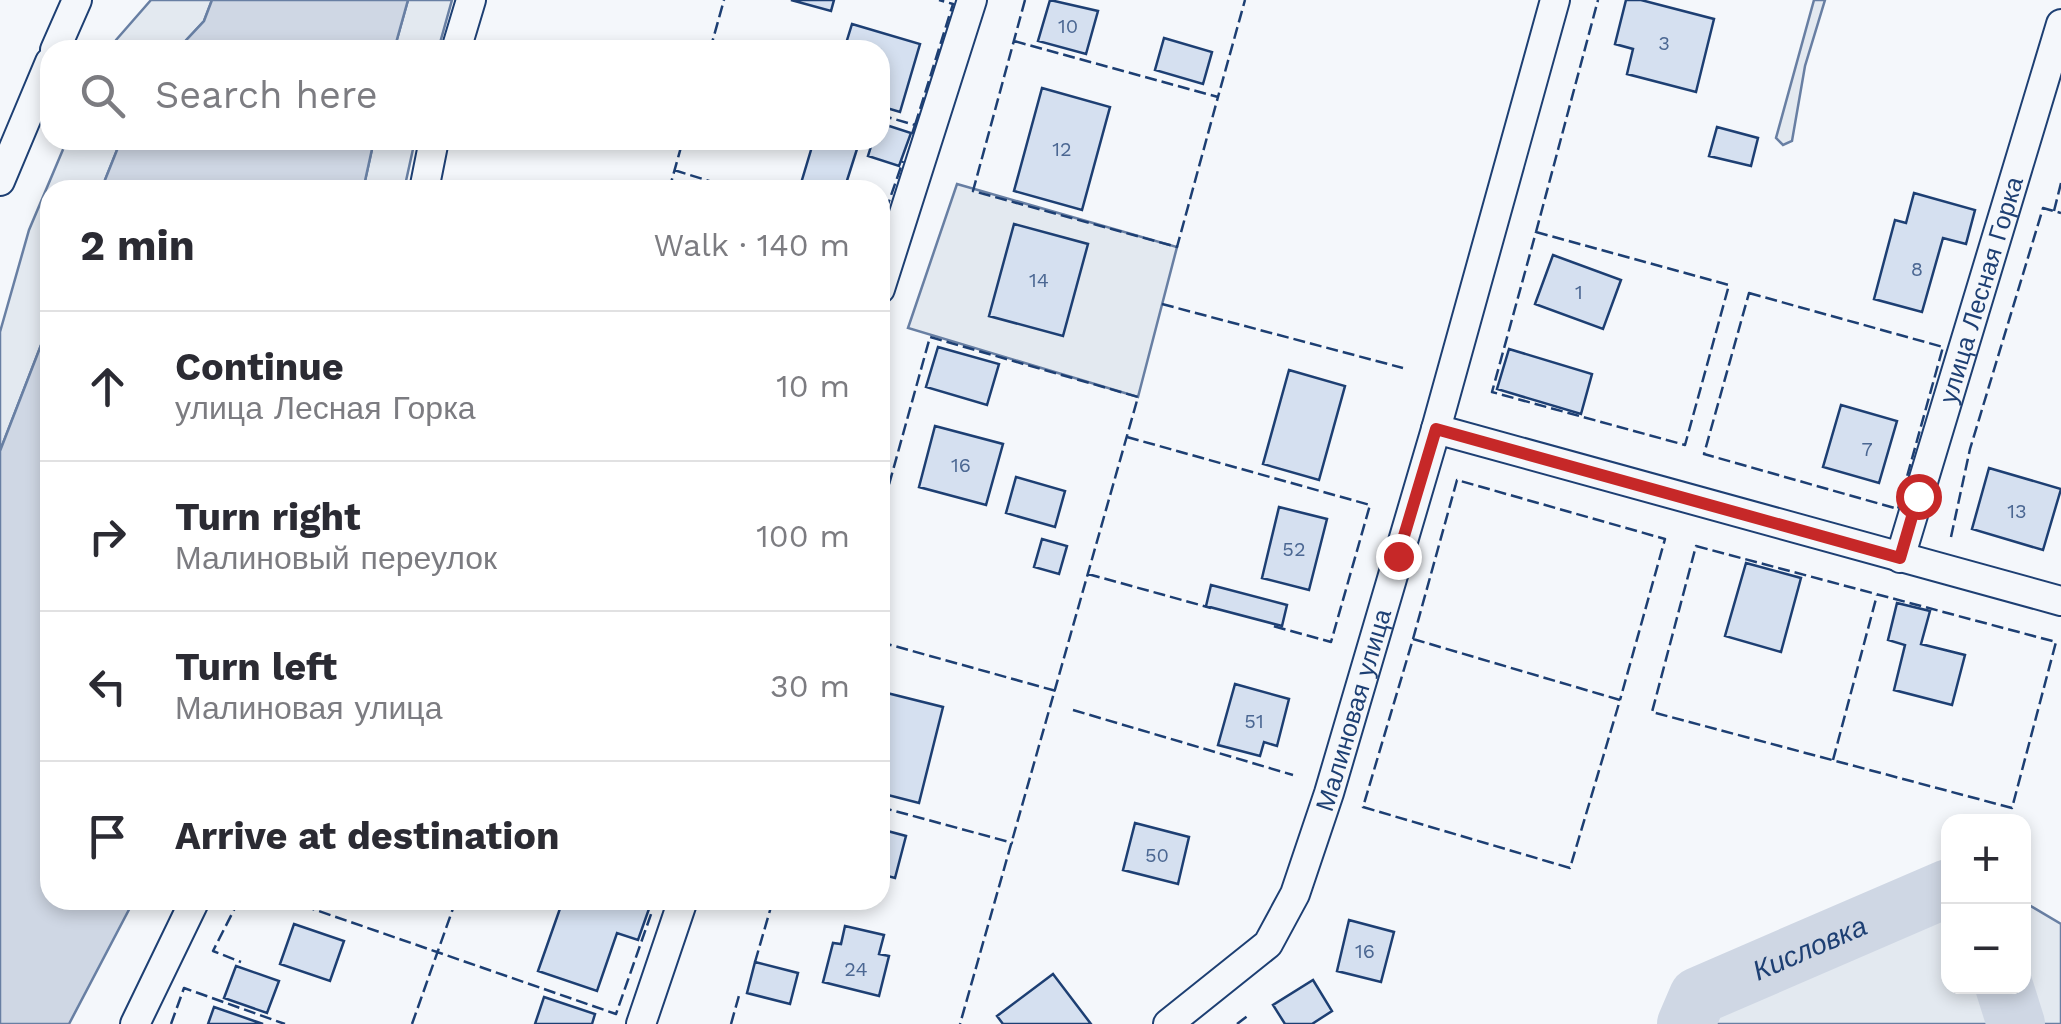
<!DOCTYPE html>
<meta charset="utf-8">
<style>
body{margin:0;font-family:"Work Sans",sans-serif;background:#f2f2f3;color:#2b2b33}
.controls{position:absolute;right:30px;bottom:30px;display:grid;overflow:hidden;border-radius:20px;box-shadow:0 5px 15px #0003}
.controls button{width:90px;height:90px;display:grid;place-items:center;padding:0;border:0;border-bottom:2px solid #e1e1e2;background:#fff;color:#2b2b33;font:50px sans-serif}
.stop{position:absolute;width:30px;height:30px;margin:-22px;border:8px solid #c62828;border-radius:50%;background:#fff}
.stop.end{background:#c62828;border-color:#fff;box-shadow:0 2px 10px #0008}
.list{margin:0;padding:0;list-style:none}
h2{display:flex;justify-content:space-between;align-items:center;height:130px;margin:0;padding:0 40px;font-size:42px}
h2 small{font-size:32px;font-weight:400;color:#7c7c81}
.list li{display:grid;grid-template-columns:65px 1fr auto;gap:30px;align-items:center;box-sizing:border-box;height:150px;padding:0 40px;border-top:2px solid #e1e1e2}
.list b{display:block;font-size:38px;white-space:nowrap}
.list p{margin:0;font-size:32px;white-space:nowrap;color:#7c7c81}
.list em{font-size:32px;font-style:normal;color:#7c7c81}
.icon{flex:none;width:55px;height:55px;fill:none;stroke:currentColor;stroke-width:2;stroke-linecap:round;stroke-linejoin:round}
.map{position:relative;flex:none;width:2061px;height:1024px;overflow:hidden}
.search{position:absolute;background:#fff;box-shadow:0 5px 15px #0003;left:40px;top:40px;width:850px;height:110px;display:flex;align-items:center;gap:25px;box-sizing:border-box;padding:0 35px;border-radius:30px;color:#7c7c81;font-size:38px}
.panel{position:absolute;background:#fff;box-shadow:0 5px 15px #0003;left:40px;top:180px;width:850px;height:730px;border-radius:30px}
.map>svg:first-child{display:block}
.green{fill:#e3e9f0;stroke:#687fa3;stroke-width:2.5}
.water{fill:#cfd7e4;stroke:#687fa3;stroke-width:2.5}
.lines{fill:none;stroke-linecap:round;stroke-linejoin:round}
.river{stroke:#cfd7e4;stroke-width:58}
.building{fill:#d5e0f0;stroke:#1d3f73;stroke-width:2.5}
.minor-casing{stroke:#1d3f73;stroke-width:32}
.minor{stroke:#f4f7fb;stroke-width:28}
.fence{stroke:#1d3f73;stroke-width:2.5;stroke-dasharray:12 5;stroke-linecap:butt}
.route{stroke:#c62828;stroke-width:12}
.labels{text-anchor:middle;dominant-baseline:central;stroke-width:8;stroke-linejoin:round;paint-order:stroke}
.number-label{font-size:20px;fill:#4b6792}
.street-label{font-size:25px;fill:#1d3f73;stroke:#f4f7fb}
.water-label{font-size:28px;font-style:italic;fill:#1d3f73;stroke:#f4f7fb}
</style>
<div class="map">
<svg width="2061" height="1024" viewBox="0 0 2061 1024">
<rect width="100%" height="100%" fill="#f4f7fb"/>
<path class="green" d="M 151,0 L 212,0 L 204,21 L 177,50 L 114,50 L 116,40 Z
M 408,0 L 452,0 L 438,50 L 394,50 Z
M 1814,0 L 1825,0 L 1805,66 L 1792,141 L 1783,145 L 1776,138 Z
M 67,140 L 121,140 L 101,190 L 50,190 L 50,322 L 0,451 L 0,332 L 29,230 Z
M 374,140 L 415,140 L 404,190 L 363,190 Z
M 957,184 L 1177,247 L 1138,397 L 908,328 Z
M 1948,899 L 1948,986 L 1989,987 L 2003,1024 L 1695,1024 C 1717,981 1793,966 1838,958 L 1846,942 Z
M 2024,902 L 2061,924 L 2061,1024 L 2024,1024 L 2016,987 L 2024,986 Z"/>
<path class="water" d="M 212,0 L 408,0 L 394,50 L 177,50 L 204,21 Z
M 121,140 L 374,140 L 363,190 L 101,190 Z
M 50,322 L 50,900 L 134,900 L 69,1024 L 0,1024 L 0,451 Z"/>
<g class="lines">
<g class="river">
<path d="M 2004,986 L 2016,1024"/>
<path id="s1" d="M 1686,1024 L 1698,996 L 1948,888"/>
</g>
</g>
<path class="building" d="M 791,0 L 834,0 L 831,11 Z
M 1050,0 L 1098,11 L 1086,54 L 1038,41 Z
M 1626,0 L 1641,0 L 1714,19 L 1696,92 L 1627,74 L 1633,49 L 1615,44 Z
M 852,24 L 920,44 L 900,112 L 880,106 L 880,50 L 844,50 Z
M 1164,38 L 1212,52 L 1203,84 L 1155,70 Z
M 1042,88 L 1110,107 L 1082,210 L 1014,191 Z
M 880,123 L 911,133 L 899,166 L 868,156 L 873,140 L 880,140 Z
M 1717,127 L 1758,138 L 1751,166 L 1709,156 Z
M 814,140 L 828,140 L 857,149 L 844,190 L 799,190 Z
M 1914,193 L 1975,210 L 1966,244 L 1943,238 L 1922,312 L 1874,299 L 1895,220 L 1906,223 Z
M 1014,224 L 1088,244 L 1063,336 L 989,316 Z
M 1553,255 L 1621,280 L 1603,329 L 1535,304 Z
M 938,347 L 999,364 L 987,405 L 926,387 Z
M 1509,349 L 1592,374 L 1581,414 L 1497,389 Z
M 1289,370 L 1345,386 L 1319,480 L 1263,464 Z
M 1841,405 L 1897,421 L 1879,483 L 1823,467 Z
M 935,426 L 1003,444 L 986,505 L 919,487 Z
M 1989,468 L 2061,489 L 2043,550 L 1972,529 Z
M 1016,477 L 1065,491 L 1055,527 L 1006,513 Z
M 1279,507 L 1327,519 L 1309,590 L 1262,578 Z
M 1042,539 L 1067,546 L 1059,574 L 1034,567 Z
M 1746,563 L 1801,578 L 1781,652 L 1725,636 Z
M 1211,585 L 1287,605 L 1282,626 L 1206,606 Z
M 1897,603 L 1930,611 L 1921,644 L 1965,655 L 1952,705 L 1894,690 L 1905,645 L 1888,640 Z
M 1235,684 L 1289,699 L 1277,746 L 1264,742 L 1260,756 L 1218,745 Z
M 887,693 L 943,707 L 919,803 L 880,793 L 880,721 Z
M 1135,823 L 1189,837 L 1178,884 L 1123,870 Z
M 880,829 L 906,836 L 895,878 L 880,874 Z
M 563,900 L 633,900 L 650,906 L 638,940 L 617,933 L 597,991 L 538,971 Z
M 1349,920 L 1394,932 L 1381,982 L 1337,971 Z
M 294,924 L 344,941 L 330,981 L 280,964 Z
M 845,926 L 884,935 L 879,954 L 889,956 L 879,996 L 823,982 L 833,943 L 841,944 Z
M 755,962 L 798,973 L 790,1004 L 747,993 Z
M 236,966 L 279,981 L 267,1013 L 224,998 Z
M 1053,974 L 1091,1024 L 1003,1024 L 997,1016 Z
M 1313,980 L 1332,1011 L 1312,1024 L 1285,1024 L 1273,1005 Z
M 544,997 L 595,1014 L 592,1024 L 535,1024 Z
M 214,1007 L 263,1024 L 208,1024 Z"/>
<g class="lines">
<g class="minor-casing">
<g id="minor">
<path d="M 55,50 L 77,0"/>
<path d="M 456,50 L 471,0"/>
<path d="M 0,181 L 50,62"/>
<path d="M 424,190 L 434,140"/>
<path d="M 880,289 L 972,0"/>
<path d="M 1436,429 L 2061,601"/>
<path id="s2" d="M 1900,558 L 2061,24"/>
<path d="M 135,1024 L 195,900"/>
<path d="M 641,1024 L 683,900"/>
<path id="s3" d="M 1168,1024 L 1268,944 L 1295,894 L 1329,793 L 1436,429 L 1555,0"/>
</g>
</g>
<use href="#minor" class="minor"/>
<path class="fence" d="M 1025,0 L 973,191 L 1177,247 L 1218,97
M 1014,41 L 1218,97 L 1245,0
M 710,50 L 724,0
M 880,115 L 915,125 L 911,137
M 915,125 L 953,4 L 939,0
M 674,170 L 738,190
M 669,190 L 683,140
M 2054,211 L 2061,183
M 880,227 L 903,161
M 1536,232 L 1729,285 L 1685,445 L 1492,392 Z
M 1536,232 L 1598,0
M 1749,293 L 1943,347 L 1898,509 L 1704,454 Z
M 1162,304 L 1403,368
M 1127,437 L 1370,505 L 1331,642 L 1273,626
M 880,517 L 930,337 L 1138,397 L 960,1024
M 1951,537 L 1970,449 L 2043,208 L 2061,213
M 1696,546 L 2056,642 L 2012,808 L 1652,712 Z
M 1088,574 L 1211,608
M 1413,639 L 1620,700 L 1570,868 L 1363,807 Z
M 1413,639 L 1457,480 L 1665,539 L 1620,700
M 880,642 L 1056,691
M 1073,710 L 1293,775
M 1833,760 L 1877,595
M 880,807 L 1013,843
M 239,900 L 213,951 L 241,962
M 287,900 L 616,1014 L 656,900
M 755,962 L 773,900
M 171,1024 L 184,988 L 285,1024
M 412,1024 L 456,900
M 731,1024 L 740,992
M 1237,1024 L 1250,1014"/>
</g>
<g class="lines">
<path class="route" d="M 1398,556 L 1436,429 L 1900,558 L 1918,496"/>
</g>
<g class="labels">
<g class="number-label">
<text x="1068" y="26">10</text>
<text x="1664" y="43">3</text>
<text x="1062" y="149">12</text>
<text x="1917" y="269">8</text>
<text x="1039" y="280">14</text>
<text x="1579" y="292">1</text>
<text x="1867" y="449">7</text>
<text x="961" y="465">16</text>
<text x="2017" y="511">13</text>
<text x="1294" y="549">52</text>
<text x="1254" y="721">51</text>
<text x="1157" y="855">50</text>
<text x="1365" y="951">16</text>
<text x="856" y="969">24</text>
</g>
<g class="street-label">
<text stroke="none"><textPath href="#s2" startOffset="280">улица Лесная Горка</textPath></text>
<text stroke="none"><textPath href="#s3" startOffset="378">Малиновая улица</textPath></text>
</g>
<g class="water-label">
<text stroke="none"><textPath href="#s1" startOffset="152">Кисловка</textPath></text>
</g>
</g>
</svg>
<div class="controls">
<button>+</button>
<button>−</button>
</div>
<div class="stop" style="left:1918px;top:496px"></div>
<div class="stop end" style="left:1398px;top:556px"></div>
<div class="search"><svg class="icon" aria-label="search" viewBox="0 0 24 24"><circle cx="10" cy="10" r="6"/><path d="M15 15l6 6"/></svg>Search here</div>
<section class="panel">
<h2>2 min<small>Walk · 140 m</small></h2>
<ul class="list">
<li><svg class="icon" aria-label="ahead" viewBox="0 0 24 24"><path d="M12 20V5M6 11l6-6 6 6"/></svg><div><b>Continue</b><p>улица Лесная Горка</p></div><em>10 m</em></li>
<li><svg class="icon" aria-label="right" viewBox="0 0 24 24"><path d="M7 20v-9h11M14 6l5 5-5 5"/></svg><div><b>Turn right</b><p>Малиновый переулок</p></div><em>100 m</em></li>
<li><svg class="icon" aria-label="left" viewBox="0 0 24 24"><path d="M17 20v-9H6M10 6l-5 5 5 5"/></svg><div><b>Turn left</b><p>Малиновая улица</p></div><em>30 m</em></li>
<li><svg class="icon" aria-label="arrive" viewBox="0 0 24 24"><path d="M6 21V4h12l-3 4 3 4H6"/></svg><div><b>Arrive at destination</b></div></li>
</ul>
</section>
</div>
